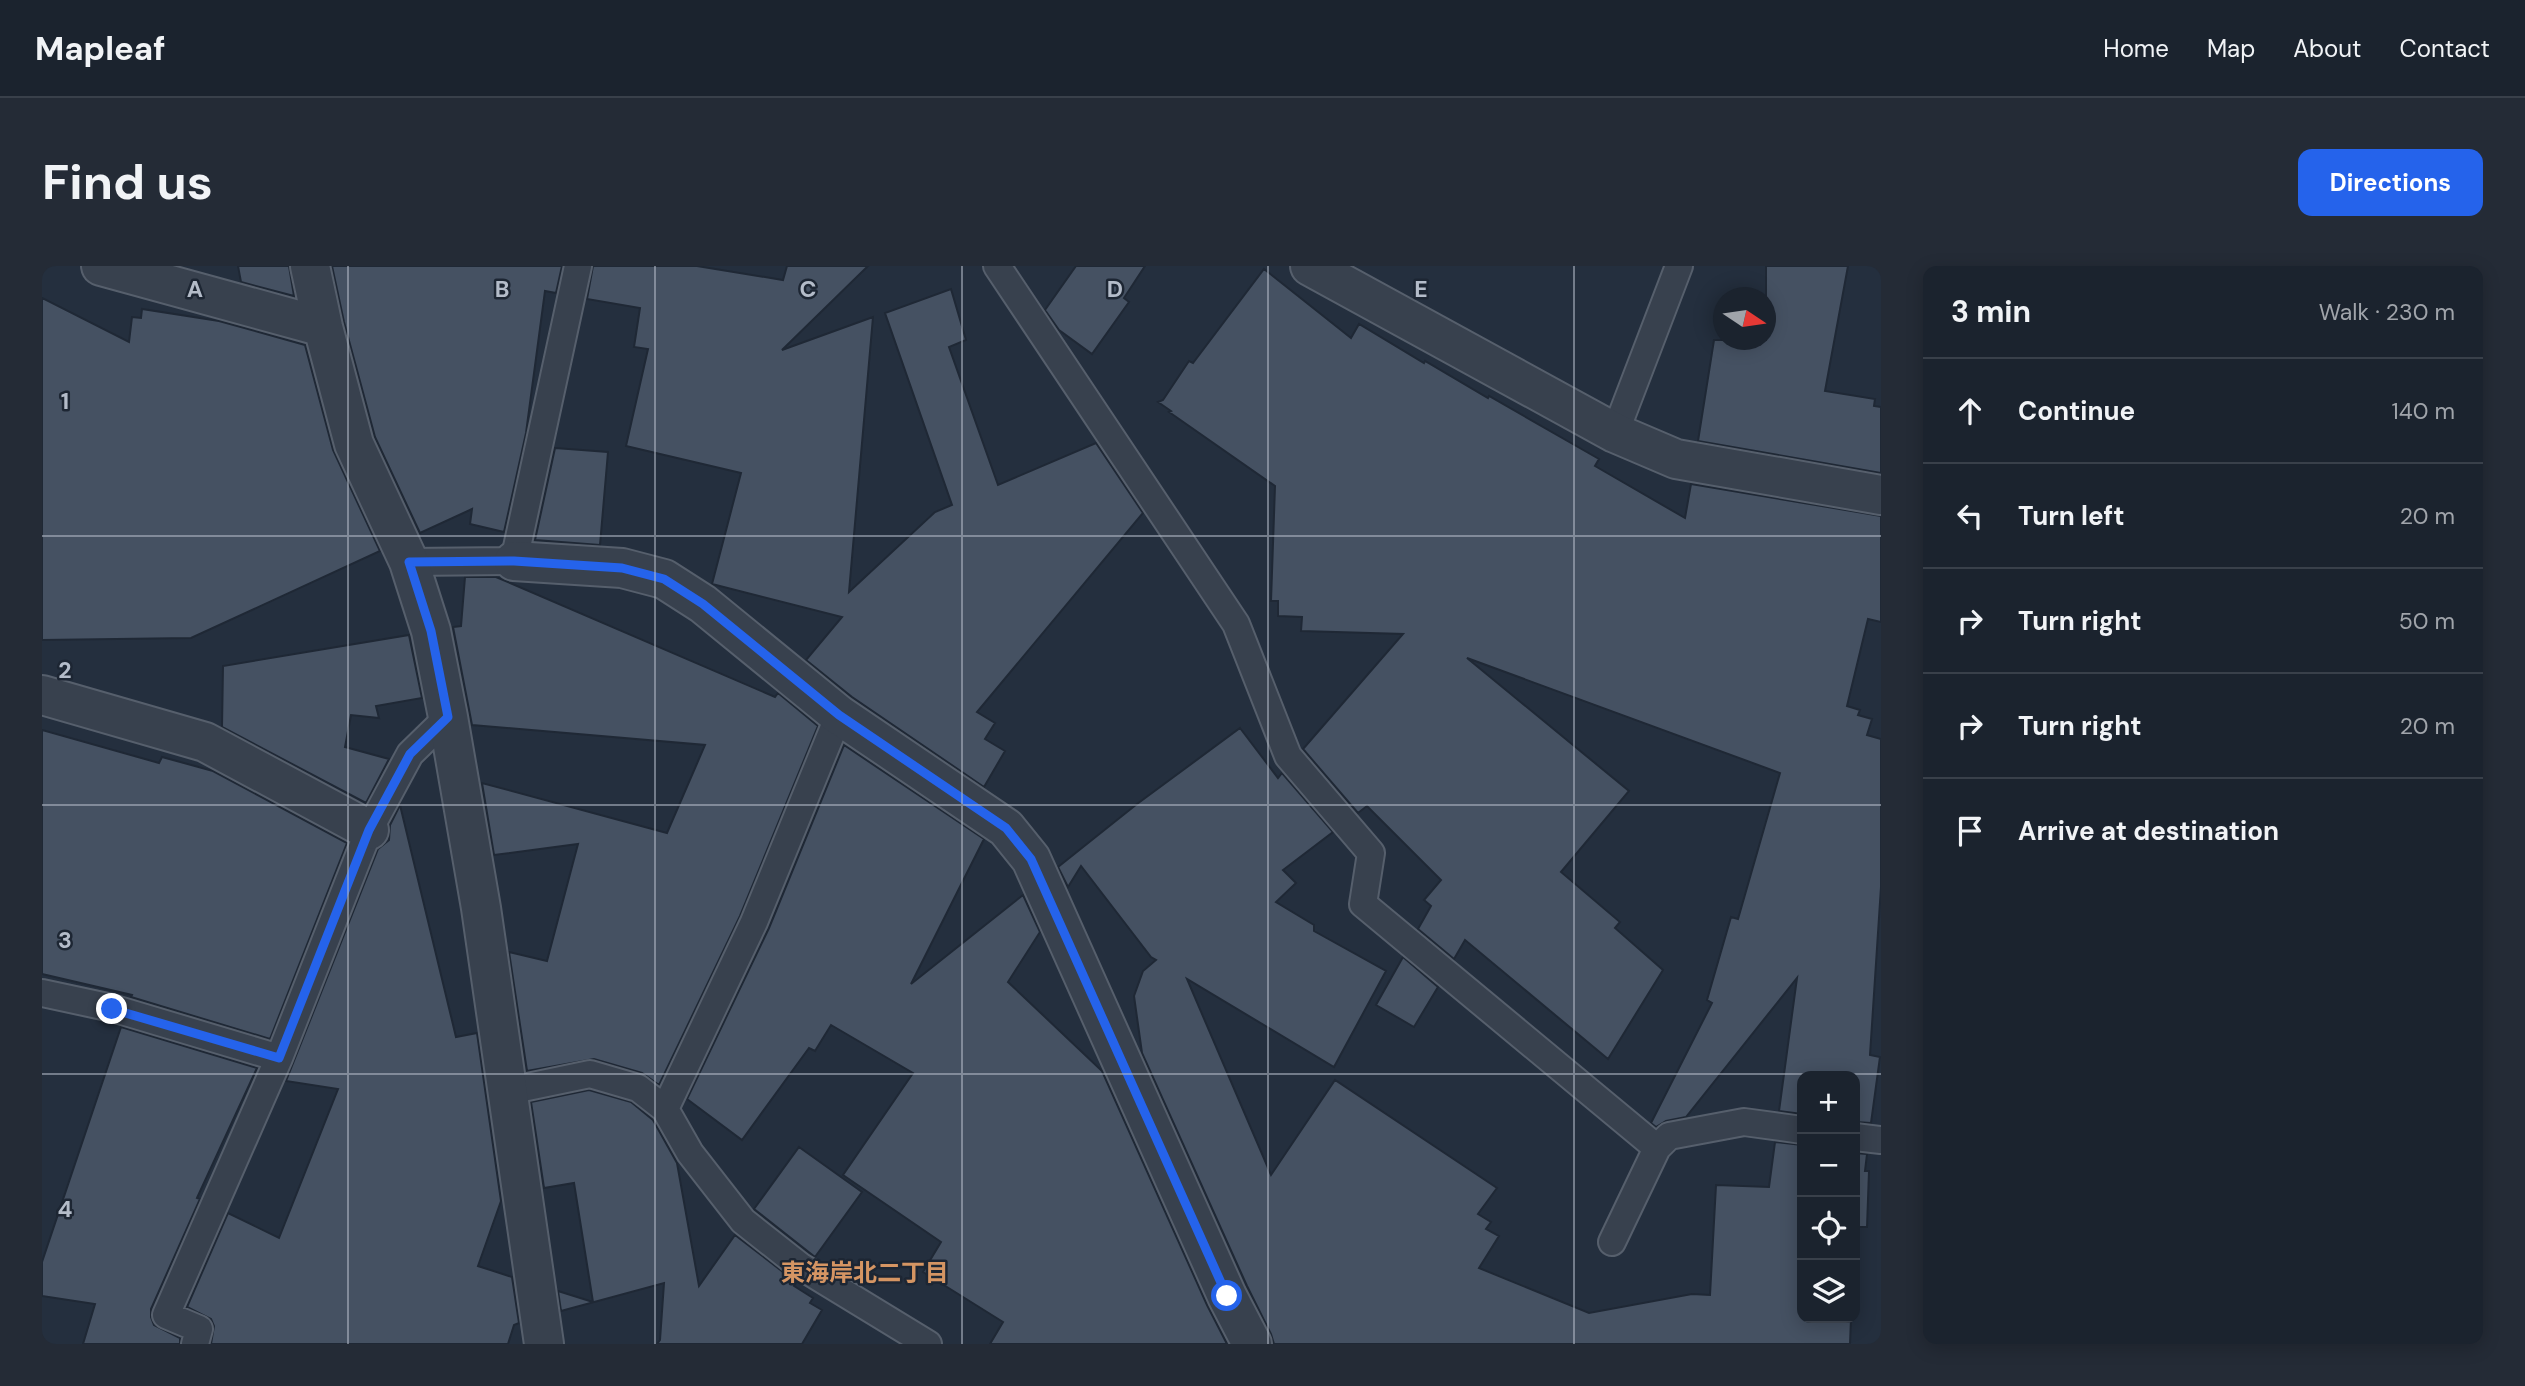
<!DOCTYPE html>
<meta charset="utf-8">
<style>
body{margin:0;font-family:"DM Sans","Noto Sans JP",sans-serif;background:#242b36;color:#f1f3f6}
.controls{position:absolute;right:21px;bottom:21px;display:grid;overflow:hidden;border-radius:14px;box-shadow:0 4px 18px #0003}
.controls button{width:63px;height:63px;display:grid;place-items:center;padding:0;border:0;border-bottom:2px solid #39404a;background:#1b232e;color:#f1f3f6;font:35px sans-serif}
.compass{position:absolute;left:1671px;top:21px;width:63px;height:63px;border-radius:50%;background:#1b232e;box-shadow:0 4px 18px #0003;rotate:103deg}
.stop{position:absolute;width:21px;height:21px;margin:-16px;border:5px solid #2563eb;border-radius:50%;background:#fff}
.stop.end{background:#2563eb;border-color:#fff;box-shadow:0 2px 7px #0008}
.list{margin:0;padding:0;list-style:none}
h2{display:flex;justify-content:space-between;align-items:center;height:91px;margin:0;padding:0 28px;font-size:30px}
h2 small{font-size:23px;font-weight:400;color:#a0a4aa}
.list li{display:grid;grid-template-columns:46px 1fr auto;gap:21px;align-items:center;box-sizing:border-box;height:105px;padding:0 28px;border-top:2px solid #39404a}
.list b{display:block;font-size:26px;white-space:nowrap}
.list em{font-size:23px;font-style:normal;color:#a0a4aa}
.icon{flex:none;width:38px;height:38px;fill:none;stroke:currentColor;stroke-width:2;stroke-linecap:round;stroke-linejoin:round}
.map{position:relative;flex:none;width:1839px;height:1078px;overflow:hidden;border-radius:14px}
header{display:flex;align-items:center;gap:42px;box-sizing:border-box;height:98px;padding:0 35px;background:#1b232e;border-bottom:2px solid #39404a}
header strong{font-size:33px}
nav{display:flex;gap:38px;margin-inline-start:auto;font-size:24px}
.intro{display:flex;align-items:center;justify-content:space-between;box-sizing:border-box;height:168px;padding:0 42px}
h1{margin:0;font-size:49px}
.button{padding:18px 32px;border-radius:14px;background:#2563eb;color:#fff;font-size:24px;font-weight:700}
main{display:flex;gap:42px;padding:0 42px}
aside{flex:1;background:#1b232e;border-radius:14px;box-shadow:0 4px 18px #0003}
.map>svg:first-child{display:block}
.building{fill:#455162;stroke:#1f2835;stroke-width:2}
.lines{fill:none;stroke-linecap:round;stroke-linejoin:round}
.lane-casing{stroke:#565f6c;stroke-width:30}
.street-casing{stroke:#565f6c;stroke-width:42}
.lane{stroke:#38414e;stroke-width:26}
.street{stroke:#38414e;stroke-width:38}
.route{stroke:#2563eb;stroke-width:9}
.grid{fill:none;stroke:#b4bcc9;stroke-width:2;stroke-opacity:0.55}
.labels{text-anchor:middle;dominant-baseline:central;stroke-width:5;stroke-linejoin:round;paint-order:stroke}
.neighbourhood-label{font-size:24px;font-weight:bold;fill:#d59563;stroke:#1d2633}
.grid-label{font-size:23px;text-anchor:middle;font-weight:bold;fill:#b4bcc9;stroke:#1d2633;stroke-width:5;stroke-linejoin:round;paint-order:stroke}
</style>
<header>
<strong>Mapleaf</strong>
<nav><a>Home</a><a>Map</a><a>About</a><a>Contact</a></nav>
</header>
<div class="intro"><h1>Find us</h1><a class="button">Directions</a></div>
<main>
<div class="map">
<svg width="1839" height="1078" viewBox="0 0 1839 1078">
<rect width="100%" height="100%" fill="#242f3e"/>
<path class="building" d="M 196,0 L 247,0 L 252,30 L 199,16 Z
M 290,0 L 520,0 L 514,27 L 503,25 L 484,167 L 462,266 L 428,258 L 430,243 L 378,267 L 333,171 L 302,56 Z
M 551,0 L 655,0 L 741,14 L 745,0 L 826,0 L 740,84 L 831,51 L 807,326 L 893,246 L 910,239 L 843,47 L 909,23 L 924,74 L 907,81 L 956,219 L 1054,177 L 1101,247 L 935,446 L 953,457 L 943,473 L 963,485 L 942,521 L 810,431 L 764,394 L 800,351 L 670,318 L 699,207 L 584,180 L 606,83 L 592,81 L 598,42 L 545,33 Z
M 1034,0 L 1103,0 L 1082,32 L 1087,36 L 1050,88 L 1017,64 L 1003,44 Z
M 1724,0 L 1806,0 L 1783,125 L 1833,133 L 1832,140 L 1839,141 L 1839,207 L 1656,175 L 1672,74 L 1724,74 Z
M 1222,3 L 1309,72 L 1317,58 L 1382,97 L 1383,95 L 1446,132 L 1447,130 L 1557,193 L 1553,200 L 1643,252 L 1649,218 L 1839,250 L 1839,356 L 1826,353 L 1805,440 L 1818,444 L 1816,449 L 1830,453 L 1825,469 L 1839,473 L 1839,621 L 1828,789 L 1838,791 L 1829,857 L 1813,856 L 1813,810 L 1760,810 L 1760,848 L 1737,845 L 1755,712 L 1644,851 L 1624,855 L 1614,861 L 1609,857 L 1670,737 L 1665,734 L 1689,651 L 1696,653 L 1738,507 L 1425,392 L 1587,525 L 1519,606 L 1578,656 L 1573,662 L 1621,704 L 1566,793 L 1423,674 L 1412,693 L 1376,663 L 1389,640 L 1382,634 L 1399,614 L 1325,540 L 1316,547 L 1261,483 L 1361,368 L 1259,365 L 1260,351 L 1236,350 L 1236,335 L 1229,335 L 1233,220 L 1127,146 L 1129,145 L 1116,136 L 1121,134 L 1147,95 L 1151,97 Z
M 0,32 L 87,76 L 90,51 L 99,52 L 100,43 L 177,55 L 263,79 L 291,184 L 338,285 L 149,372 L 0,374 Z
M 513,182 L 566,186 L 558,279 L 493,274 Z
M 423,311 L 454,311 L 733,431 L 736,427 L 776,460 L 698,650 L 617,819 L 600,807 L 552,793 L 485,805 L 467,686 L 505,695 L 536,578 L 452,589 L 440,517 L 625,567 L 663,479 L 430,459 L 411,361 L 419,360 Z
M 367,369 L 380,432 L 334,440 L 337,452 L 309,449 L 303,481 L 347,493 L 324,537 L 180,461 L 181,400 Z
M 1198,462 L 1236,512 L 1240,507 L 1291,566 L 1241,604 L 1254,617 L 1234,636 L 1272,659 L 1272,665 L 1344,705 L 1292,801 L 1145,713 L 1229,909 L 1293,814 L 1455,922 L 1436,948 L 1449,956 L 1444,963 L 1457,970 L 1437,1002 L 1547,1047 L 1650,1028 L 1668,1029 L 1674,919 L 1727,921 L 1733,876 L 1760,879 L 1760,1052 L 1809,1052 L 1808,1078 L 1232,1078 L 1229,1068 L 1205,1020 L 1100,787 L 1092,730 L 1101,705 L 1114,694 L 1109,691 L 1039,600 L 1026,621 L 1016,601 L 1095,538 Z
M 0,464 L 117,497 L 120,491 L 171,505 L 305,577 L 228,773 L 89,731 L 90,729 L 0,708 Z
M 802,479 L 942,573 L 869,718 L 981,629 L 998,666 L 966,716 L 1060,805 L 1165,1039 L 1185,1078 L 948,1078 L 961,1056 L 881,1006 L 899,976 L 801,909 L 871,807 L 789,759 L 773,785 L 767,782 L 700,874 L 645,833 L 727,662 Z
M 358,539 L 414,771 L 435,767 L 459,935 L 436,1000 L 470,1011 L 477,1057 L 472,1059 L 466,1078 L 169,1078 L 172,1060 L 169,1053 L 145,1041 L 186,947 L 237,972 L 296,823 L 244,815 L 336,583 L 347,574 L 348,559 Z
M 1361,691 L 1396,721 L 1372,761 L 1334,739 Z
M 79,761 L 215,802 L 155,932 L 158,933 L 109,1043 L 109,1051 L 112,1059 L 138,1072 L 138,1078 L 41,1078 L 53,1038 L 0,1030 L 0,996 Z
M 547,824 L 589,836 L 611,854 L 635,897 L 657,1020 L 693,969 L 754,1016 L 752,1020 L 771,1032 L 768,1037 L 780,1044 L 760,1078 L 615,1078 L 618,1074 L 622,1017 L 519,1045 L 516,1025 L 551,1036 L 532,917 L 502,922 L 489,836 Z
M 757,881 L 820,926 L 773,991 L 712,943 Z
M 1813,887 L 1825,888 L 1823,905 L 1827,905 L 1825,961 L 1815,961 L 1813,992 Z"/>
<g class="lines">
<g class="lane-casing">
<path id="lane" d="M 955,0 L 1194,358 L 1246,490 L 1329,587 L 1321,638 L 1615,882
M 1573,167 L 1637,0
M 367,296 L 472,295 L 536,0
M 0,727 L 70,742 L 237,792
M 466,825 L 548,808 L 596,822 L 623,843 L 648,887 L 701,955 L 758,1000 L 886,1078
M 623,843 L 712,656 L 797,449
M 1813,871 L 1839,874
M 1570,976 L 1615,882 L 1627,870 L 1702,856 L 1760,864
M 153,1078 L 157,1063 L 124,1049 L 237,792 L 327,564 L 368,488 L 406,451"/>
</g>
<g class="street-casing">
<path id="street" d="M 59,0 L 281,61
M 268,0 L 281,61 L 312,178 L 367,296 L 389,365 L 406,451 L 439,642 L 502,1078
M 1268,0 L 1573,167 L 1634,193 L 1839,229
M 472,295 L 580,302 L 622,313 L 661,338 L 797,449 L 964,562 L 989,593 L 1185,1030 L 1210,1078
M 0,429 L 163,476 L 327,564"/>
</g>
<use href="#lane" class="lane"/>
<use href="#street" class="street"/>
</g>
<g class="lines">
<path class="route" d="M 70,743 L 237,792 L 327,564 L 368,488 L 406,451 L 389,365 L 367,296 L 472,295 L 580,302 L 622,313 L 661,338 L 797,449 L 964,562 L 989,593 L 1185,1030"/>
</g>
<path class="grid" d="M 306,0 L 306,1078M 613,0 L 613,1078M 920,0 L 920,1078M 1226,0 L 1226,1078M 1532,0 L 1532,1078M 0,270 L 1839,270M 0,539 L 1839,539M 0,808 L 1839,808"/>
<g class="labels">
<g class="neighbourhood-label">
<text x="823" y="1006">東海岸北二丁目</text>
</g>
</g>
<g class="grid-label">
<text x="153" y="31">A</text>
<text x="460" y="31">B</text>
<text x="766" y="31">C</text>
<text x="1073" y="31">D</text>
<text x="1379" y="31">E</text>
<text x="23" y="143">1</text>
<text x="23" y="412">2</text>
<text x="23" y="682">3</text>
<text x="23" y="951">4</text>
</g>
</svg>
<div class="controls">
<button>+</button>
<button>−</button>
<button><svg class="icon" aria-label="locate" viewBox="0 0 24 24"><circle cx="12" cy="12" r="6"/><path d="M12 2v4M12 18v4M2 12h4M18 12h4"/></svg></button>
<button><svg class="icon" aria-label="layers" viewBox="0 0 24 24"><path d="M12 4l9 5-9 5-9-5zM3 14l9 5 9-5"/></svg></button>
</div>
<svg class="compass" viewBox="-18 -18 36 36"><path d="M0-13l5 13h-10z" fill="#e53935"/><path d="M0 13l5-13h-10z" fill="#a0a4aa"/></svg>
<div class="stop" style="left:1185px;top:1030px"></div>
<div class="stop end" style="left:70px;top:743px"></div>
</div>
<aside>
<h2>3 min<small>Walk · 230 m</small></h2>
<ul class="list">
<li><svg class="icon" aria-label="ahead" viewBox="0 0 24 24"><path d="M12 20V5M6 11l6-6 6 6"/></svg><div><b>Continue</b></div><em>140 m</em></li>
<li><svg class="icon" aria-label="left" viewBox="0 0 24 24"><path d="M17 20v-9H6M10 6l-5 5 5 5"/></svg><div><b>Turn left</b></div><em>20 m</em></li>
<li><svg class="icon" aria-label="right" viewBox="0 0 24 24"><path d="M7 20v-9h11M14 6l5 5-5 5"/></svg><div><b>Turn right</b></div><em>50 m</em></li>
<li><svg class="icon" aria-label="right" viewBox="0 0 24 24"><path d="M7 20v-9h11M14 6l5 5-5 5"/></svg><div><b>Turn right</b></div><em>20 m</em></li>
<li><svg class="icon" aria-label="arrive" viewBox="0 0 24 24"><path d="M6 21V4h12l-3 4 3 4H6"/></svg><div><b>Arrive at destination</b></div></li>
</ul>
</aside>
</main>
